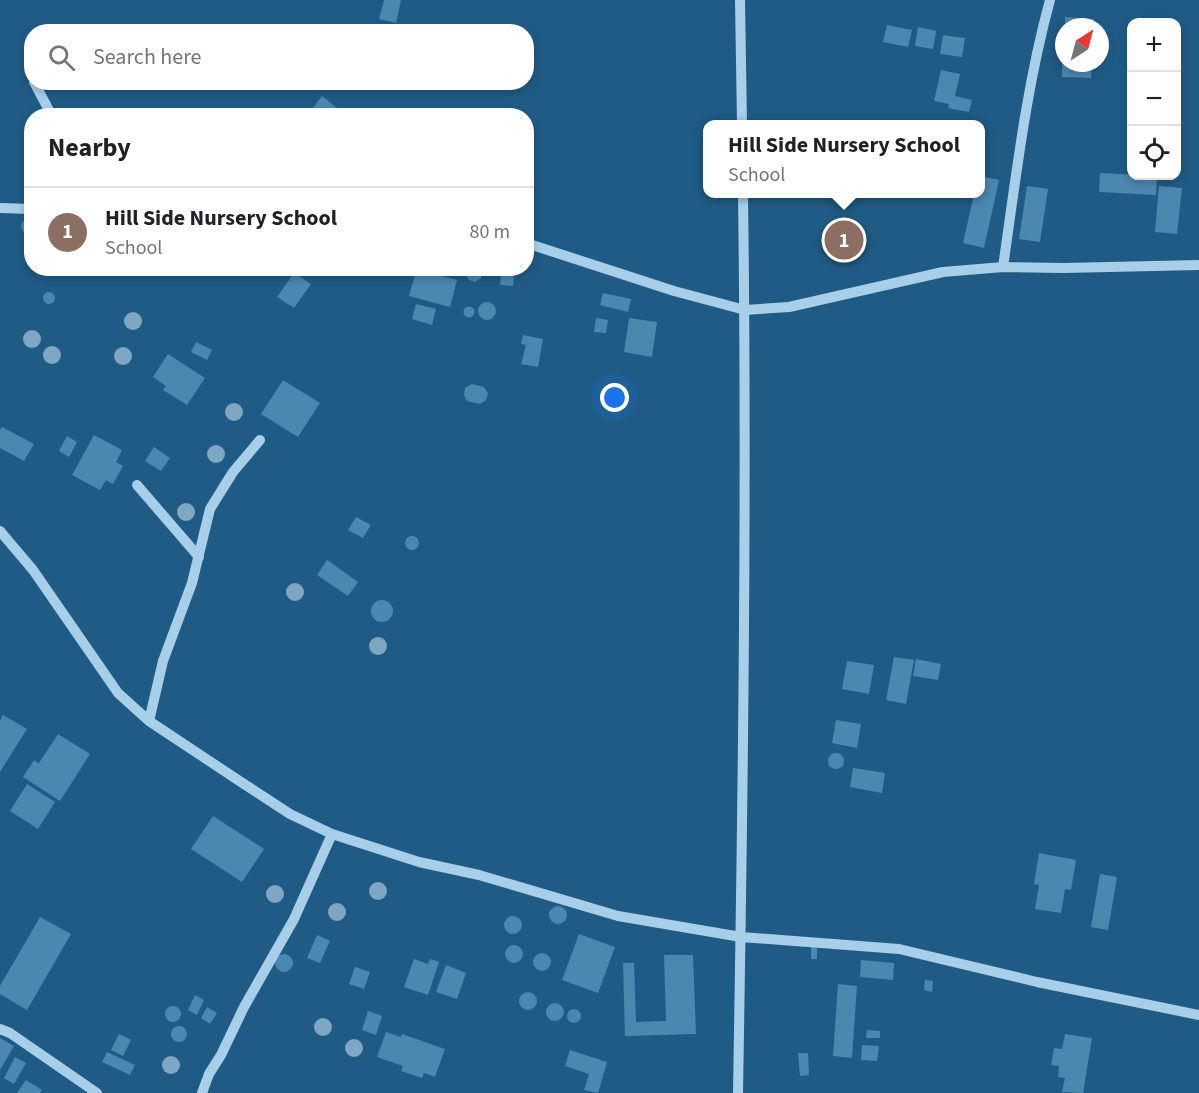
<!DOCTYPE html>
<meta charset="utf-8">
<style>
body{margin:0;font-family:"Source Sans 3",sans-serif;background:#f6f6f6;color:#202124}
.controls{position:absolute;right:18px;top:18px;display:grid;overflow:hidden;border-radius:12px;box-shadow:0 3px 9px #0003}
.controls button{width:54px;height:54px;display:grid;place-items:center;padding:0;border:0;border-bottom:2px solid #e0e0e0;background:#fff;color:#202124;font:30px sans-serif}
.compass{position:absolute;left:1055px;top:18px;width:54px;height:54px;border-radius:50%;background:#fff;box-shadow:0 3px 9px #0003;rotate:36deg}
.you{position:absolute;left:615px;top:398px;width:21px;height:21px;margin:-15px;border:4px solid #fff;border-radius:50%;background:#1a73e8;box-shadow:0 0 0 9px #1a73e833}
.badge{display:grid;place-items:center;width:39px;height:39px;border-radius:50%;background:#db2777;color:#fff;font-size:20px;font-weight:700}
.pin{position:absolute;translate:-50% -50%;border:3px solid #fff;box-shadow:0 2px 6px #0006}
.popup{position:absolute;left:703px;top:120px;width:282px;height:78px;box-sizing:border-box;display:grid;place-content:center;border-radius:12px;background:#fff;filter:drop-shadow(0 2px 4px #0005);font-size:20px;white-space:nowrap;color:#757577}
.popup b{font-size:22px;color:#202124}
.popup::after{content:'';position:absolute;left:50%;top:100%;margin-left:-12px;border:12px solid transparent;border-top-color:#fff}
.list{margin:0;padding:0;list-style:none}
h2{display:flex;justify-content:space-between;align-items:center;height:78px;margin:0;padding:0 24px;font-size:26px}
h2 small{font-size:20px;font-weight:400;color:#757577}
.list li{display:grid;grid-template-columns:39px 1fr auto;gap:18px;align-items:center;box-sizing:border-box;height:90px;padding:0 24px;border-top:2px solid #e0e0e0}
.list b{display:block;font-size:22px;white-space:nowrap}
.list p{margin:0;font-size:20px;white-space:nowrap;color:#757577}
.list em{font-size:20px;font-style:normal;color:#757577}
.icon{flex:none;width:33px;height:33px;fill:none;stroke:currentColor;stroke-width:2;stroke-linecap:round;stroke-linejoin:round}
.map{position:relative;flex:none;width:1199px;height:1093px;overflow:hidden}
.search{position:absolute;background:#fff;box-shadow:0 3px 9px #0003;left:24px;top:24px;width:510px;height:66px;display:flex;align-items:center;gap:15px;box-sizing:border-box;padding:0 21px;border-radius:24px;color:#757577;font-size:22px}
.panel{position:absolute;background:#fff;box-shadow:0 3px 9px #0003;left:24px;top:108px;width:510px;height:168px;border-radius:24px}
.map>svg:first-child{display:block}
.building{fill:#4c87af}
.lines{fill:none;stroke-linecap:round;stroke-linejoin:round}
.minor{stroke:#a8cfe9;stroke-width:10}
.tree{fill:#7fa7c4}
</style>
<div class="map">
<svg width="1199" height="1093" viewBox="0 0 1199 1093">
<rect width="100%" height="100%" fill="#205b85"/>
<path class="building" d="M 384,0 L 401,0 L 396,23 L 379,19 Z
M 1065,17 L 1094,19 L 1094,27 L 1065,27 Z
M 887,25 L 912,30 L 908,47 L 883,42 Z
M 918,27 L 936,31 L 933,49 L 915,46 Z
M 943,35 L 965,38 L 962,57 L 940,54 Z
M 1062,63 L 1092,63 L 1091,78 L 1062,77 Z
M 941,70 L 960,74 L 955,96 L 972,100 L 969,112 L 948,108 L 949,104 L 934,101 Z
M 304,82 L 321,82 L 315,91 Z
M 322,96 L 337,108 L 332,116 L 307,116 Z
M 1100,173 L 1157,176 L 1156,195 L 1099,192 Z
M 980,176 L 999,180 L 984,248 L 963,243 L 974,194 L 980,194 Z
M 1027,186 L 1048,189 L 1040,242 L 1019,239 Z
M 1159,186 L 1182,188 L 1177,234 L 1155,232 Z
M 27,219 L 32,220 L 32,233 L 29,234 L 24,233 L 21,228 L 22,222 Z
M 417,268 L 444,268 L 442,276 L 457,280 L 450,307 L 409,296 Z
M 467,268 L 480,268 L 482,272 L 481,278 L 475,282 L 469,280 L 466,275 Z
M 502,268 L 515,268 L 513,286 L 500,285 Z
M 294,273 L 311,284 L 294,308 L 277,297 Z
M43 298a6 6 0 1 1 12 0a6 6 0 1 1-12 0Z
M 603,293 L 631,299 L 628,312 L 600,305 Z
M478 311a9 9 0 1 1 18 0a9 9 0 1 1-18 0Z
M 416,304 L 436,309 L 432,325 L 412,319 Z
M463.5 312a5.5 5.5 0 1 1 11 0a5.5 5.5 0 1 1-11 0Z
M 596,318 L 608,320 L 606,333 L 594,332 Z
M 629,318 L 657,322 L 652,357 L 624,352 Z
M 523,335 L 543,339 L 538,367 L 521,364 L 526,345 L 521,344 Z
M 196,342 L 212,350 L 207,360 L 191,352 Z
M 168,354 L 205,378 L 187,405 L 163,390 L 166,386 L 153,377 Z
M 283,380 L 320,403 L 298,437 L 261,414 Z
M 472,384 L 484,387 L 488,393 L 486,400 L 480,404 L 467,401 L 464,395 L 465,388 Z
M 2,427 L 34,444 L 24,461 L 0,448 L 0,430 Z
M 94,435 L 122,450 L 116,462 L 123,466 L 113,484 L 106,480 L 100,490 L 72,475 Z
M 67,436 L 77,442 L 69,457 L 59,451 Z
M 154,447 L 170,458 L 161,471 L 145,461 Z
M 356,517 L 371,525 L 363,538 L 348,530 Z
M405 543a7 7 0 1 1 14 0a7 7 0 1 1-14 0Z
M 327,560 L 358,582 L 348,596 L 317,575 Z
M371 611a11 11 0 1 1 22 0a11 11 0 1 1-22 0Z
M 894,657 L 914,660 L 906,704 L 886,700 Z
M 916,659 L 941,664 L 938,680 L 913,676 Z
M 847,661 L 874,665 L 869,694 L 842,689 Z
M 3,715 L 27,729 L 0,772 L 0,721 Z
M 836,720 L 861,724 L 857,748 L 832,743 Z
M 58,734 L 90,754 L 60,801 L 23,777 L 34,760 L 39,763 Z
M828 761a8 8 0 1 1 16 0a8 8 0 1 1-16 0Z
M 853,768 L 885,773 L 882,793 L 850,787 Z
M 27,784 L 55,802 L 38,829 L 10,811 Z
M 213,816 L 264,849 L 242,882 L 191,849 Z
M 1039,853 L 1076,860 L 1071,890 L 1065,889 L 1061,913 L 1035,909 L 1039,885 L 1034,884 Z
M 1100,874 L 1117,877 L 1108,930 L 1091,927 Z
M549 915a9 9 0 1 1 18 0a9 9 0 1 1-18 0Z
M504 925a9 9 0 1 1 18 0a9 9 0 1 1-18 0Z
M 40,917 L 71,934 L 27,1010 L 0,994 L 0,986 Z
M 579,934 L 615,947 L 598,993 L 562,980 Z
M 317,935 L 330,941 L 320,963 L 307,958 Z
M505 954a9 9 0 1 1 18 0a9 9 0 1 1-18 0Z
M 811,947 L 817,947 L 817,959 L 811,959 Z
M533 962a9 9 0 1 1 18 0a9 9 0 1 1-18 0Z
M275 963a9 9 0 1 1 18 0a9 9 0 1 1-18 0Z
M 664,955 L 693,955 L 696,1034 L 625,1036 L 623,963 L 634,963 L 636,1022 L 666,1021 Z
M 414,959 L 428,964 L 430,959 L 439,962 L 428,995 L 404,987 Z
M 861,960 L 894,963 L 893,980 L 860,977 Z
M 446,965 L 466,973 L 457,999 L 436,992 Z
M 355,967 L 370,972 L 364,989 L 349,984 Z
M 925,980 L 933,981 L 932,992 L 924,990 Z
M 838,984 L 857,986 L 852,1058 L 833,1056 Z
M519 1001a9 9 0 1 1 18 0a9 9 0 1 1-18 0Z
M 195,995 L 204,1000 L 197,1015 L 188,1010 Z
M546 1012a9 9 0 1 1 18 0a9 9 0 1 1-18 0Z
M165 1014a8 8 0 1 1 16 0a8 8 0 1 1-16 0Z
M 207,1007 L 217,1013 L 210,1024 L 201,1018 Z
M567 1016a7 7 0 1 1 14 0a7 7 0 1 1-14 0Z
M 368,1011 L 382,1016 L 376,1035 L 362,1030 Z
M171 1034a8 8 0 1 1 16 0a8 8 0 1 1-16 0Z
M 867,1030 L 880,1031 L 880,1038 L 866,1038 Z
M 386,1032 L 401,1037 L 402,1034 L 445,1049 L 435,1077 L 424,1073 L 422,1078 L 401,1071 L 403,1066 L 377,1057 Z
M 119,1034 L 131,1040 L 123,1056 L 111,1050 Z
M 1065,1034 L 1092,1038 L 1083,1093 L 1062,1092 L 1065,1078 L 1058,1077 L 1059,1066 L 1051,1065 L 1054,1048 L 1062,1049 Z
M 0,1038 L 14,1046 L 0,1070 Z
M 862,1045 L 879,1046 L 877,1061 L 861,1060 Z
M 570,1050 L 607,1062 L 598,1093 L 584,1090 L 589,1074 L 565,1066 Z
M 107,1052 L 135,1065 L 130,1075 L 102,1062 Z
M 798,1053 L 808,1053 L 809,1075 L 800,1076 Z
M 15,1057 L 26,1063 L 14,1084 L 4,1078 Z
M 26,1080 L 42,1090 L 40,1093 L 17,1093 Z"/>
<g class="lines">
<path class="minor" d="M 740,0 L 742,124
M 34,82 L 52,116
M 0,208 L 32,209
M 526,243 L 674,291 L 745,310 L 789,307 L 943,272 L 1003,267 L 1064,268 L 1199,265
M 1003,267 C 1016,177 1026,88 1050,0
M 137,485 L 199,557
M 0,531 L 33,570 L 118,693 L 149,721 L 241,782 L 290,814 L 332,834 L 419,862 L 479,875 L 618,916 L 741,937 L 899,949 L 1037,982 L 1199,1015
M 149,721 L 163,661 L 192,583 L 210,509 L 233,472 L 260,440
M 0,1029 L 10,1033 L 97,1093
M 202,1093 L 209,1074 L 221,1055 L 244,1007 L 294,919 L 332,834
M 738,1093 C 743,793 747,493 743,194"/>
</g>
<g class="tree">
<circle cx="133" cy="321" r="9"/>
<circle cx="32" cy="339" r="9"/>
<circle cx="52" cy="355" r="9"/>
<circle cx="123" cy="356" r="9"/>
<circle cx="234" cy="412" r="9"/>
<circle cx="216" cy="454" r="9"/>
<circle cx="186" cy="512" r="9"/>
<circle cx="295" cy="592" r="9"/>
<circle cx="378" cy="646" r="9"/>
<circle cx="378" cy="891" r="9"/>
<circle cx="275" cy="894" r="9"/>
<circle cx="337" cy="912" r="9"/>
<circle cx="323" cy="1027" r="9"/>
<circle cx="354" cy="1048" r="9"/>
<circle cx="171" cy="1065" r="9"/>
</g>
</svg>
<div class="controls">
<button>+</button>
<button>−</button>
<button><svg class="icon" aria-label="locate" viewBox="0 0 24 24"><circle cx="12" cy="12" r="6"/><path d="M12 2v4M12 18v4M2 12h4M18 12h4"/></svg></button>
</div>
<svg class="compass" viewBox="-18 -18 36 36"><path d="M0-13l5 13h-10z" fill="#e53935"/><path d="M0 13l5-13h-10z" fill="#757577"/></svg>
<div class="you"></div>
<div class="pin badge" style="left:844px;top:240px;background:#8d6e63">1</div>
<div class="popup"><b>Hill Side Nursery School</b>School</div>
<div class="search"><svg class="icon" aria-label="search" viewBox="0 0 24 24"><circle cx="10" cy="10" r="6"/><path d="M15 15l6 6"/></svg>Search here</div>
<section class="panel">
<h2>Nearby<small></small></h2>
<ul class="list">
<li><span class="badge" style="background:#8d6e63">1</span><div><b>Hill Side Nursery School</b><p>School</p></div><em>80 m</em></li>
</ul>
</section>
</div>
